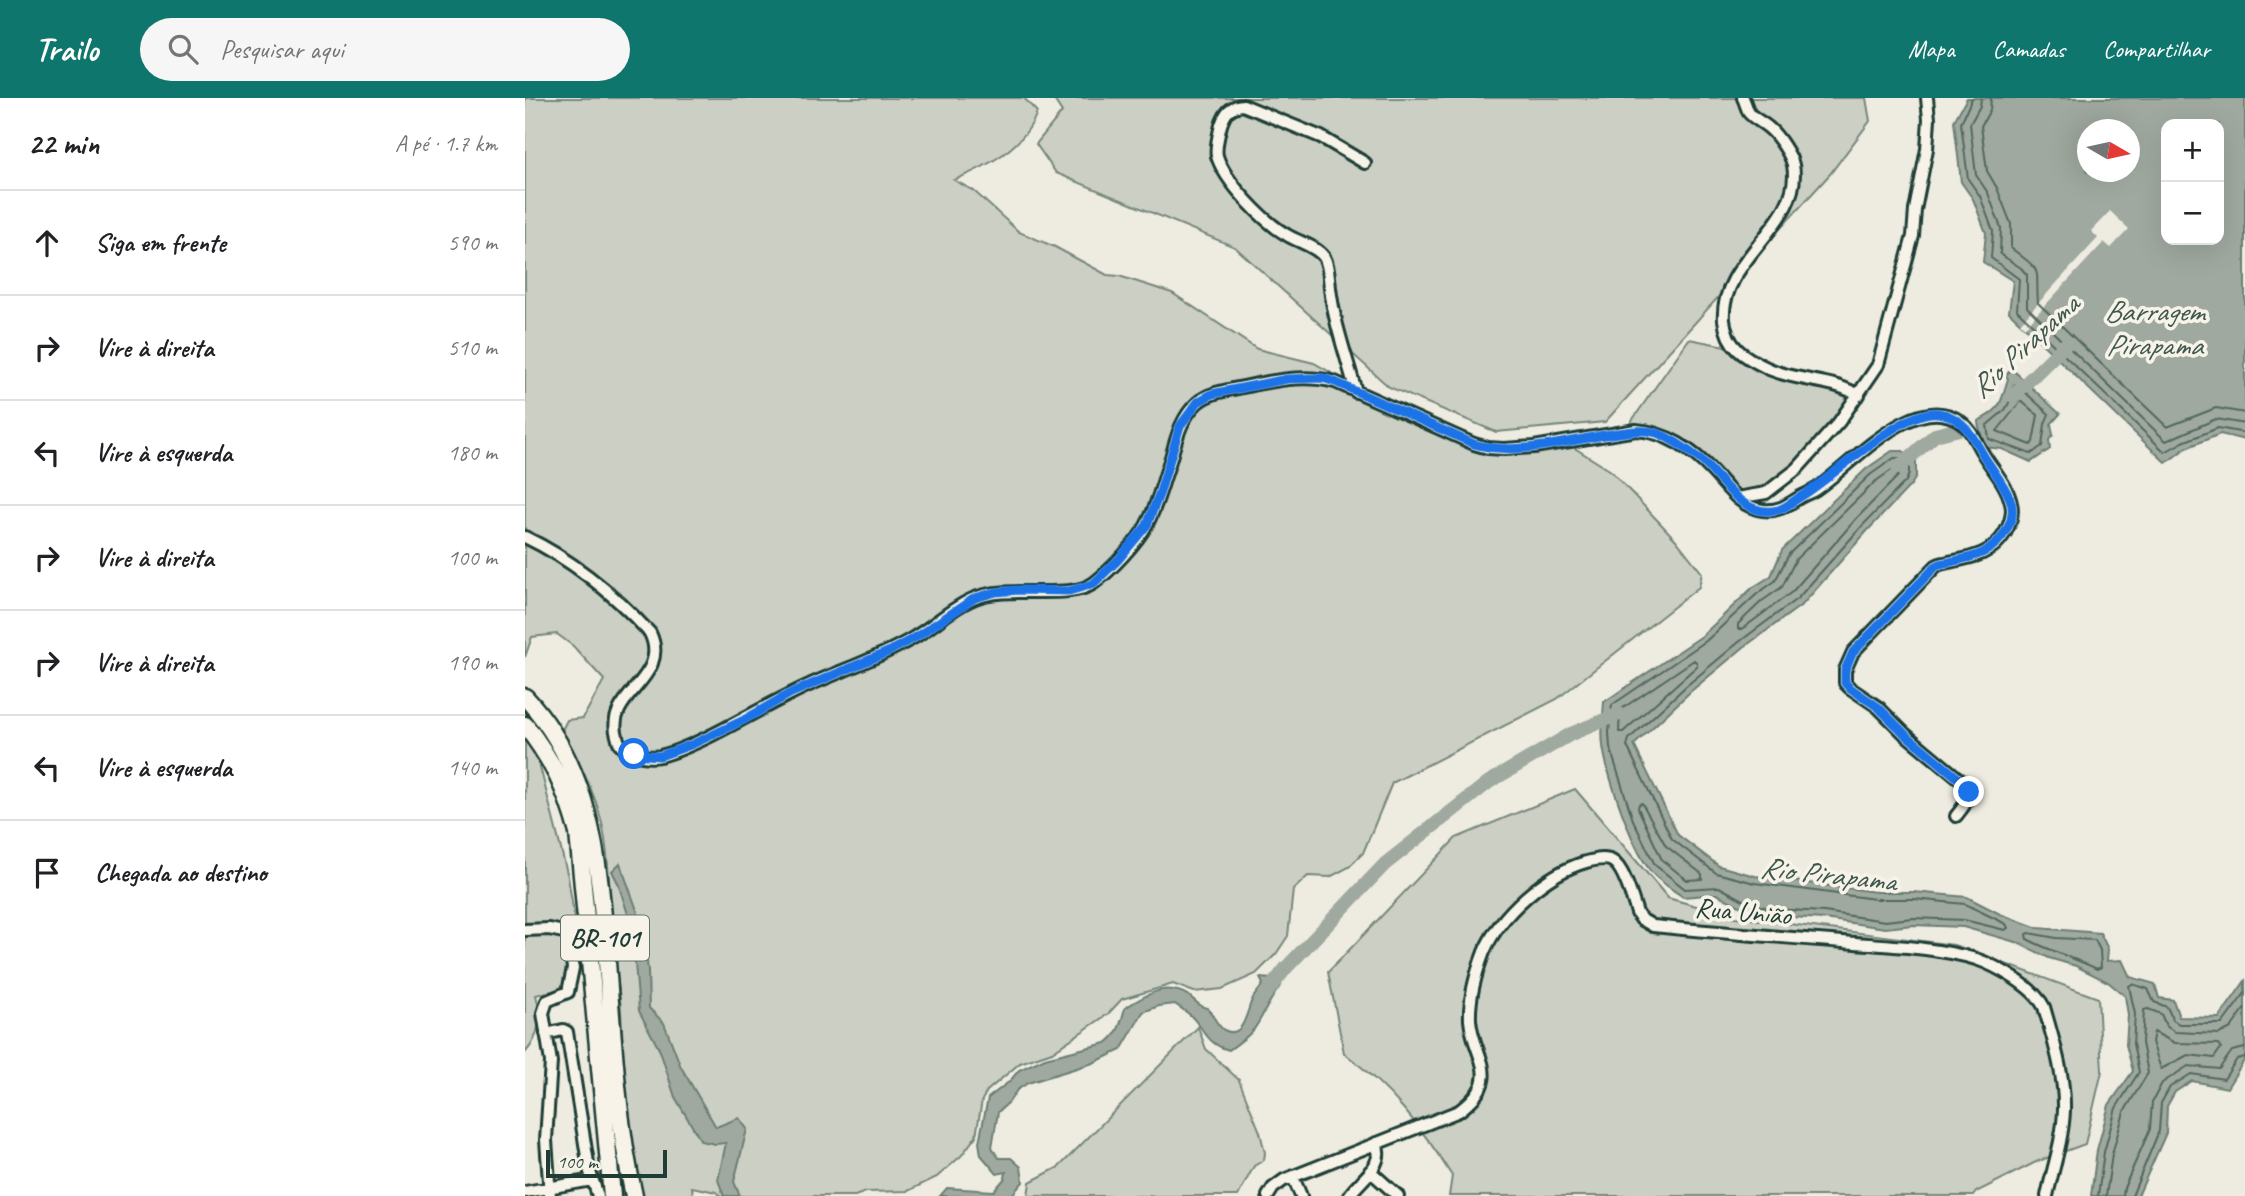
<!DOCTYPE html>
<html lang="pt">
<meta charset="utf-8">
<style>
body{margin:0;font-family:Caveat,sans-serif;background:#f6f6f6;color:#202124}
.controls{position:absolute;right:21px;top:21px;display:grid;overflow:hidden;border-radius:14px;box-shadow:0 7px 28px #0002}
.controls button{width:63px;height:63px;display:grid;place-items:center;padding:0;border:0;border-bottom:2px solid #e0e0e0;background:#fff;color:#202124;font:35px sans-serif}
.compass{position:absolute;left:1552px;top:21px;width:63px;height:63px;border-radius:50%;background:#fff;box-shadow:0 7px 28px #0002;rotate:99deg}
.scale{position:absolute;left:21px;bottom:18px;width:121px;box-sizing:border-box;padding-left:7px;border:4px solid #1f3d34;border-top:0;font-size:19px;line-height:24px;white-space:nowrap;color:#1f3d34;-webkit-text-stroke:5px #f7f3e8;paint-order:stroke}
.stop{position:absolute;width:21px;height:21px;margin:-16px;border:5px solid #1a73e8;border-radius:50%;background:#fff}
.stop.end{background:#1a73e8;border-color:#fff;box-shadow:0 2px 7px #0008}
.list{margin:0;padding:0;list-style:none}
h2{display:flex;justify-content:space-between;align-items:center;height:91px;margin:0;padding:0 28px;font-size:30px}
h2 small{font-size:23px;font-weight:400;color:#757577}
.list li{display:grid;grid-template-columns:46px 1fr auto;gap:21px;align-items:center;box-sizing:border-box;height:105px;padding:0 28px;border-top:2px solid #e0e0e0}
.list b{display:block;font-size:26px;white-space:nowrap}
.list em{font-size:23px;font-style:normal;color:#757577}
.icon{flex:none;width:38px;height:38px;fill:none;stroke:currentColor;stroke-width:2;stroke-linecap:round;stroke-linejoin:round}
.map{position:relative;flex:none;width:1720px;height:1098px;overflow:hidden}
header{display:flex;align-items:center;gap:42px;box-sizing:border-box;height:98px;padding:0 35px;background:#0f766e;color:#fff}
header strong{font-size:33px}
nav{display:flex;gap:38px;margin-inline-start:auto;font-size:24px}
.search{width:490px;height:63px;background:#f6f6f6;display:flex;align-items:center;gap:18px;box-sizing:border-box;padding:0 24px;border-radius:38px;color:#757577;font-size:26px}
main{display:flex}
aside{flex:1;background:#fff}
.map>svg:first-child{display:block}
.green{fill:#cccfc4;stroke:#76867c;stroke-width:2}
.water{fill:#9fa99f;stroke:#6c7e74;stroke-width:2;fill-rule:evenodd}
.pier{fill:#eeece1}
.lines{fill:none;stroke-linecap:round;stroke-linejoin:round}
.shore{stroke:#52685f;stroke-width:2}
.stream{stroke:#6c7e74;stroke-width:2.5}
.river{stroke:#9fa99f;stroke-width:14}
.minor-casing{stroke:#1f3d34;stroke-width:16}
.highway-casing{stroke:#1f3d34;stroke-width:21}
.minor{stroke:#f7f3e8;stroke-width:10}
.highway{stroke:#f7f3e8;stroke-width:16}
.route{stroke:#1a73e8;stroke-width:9}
.labels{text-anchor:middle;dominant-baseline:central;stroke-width:7;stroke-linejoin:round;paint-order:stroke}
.shield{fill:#f7f3e8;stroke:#60746a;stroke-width:2}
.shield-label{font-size:26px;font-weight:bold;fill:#1f3d34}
.street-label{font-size:28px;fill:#1f3d34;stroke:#f7f3e8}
.water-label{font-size:30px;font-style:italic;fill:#3f584f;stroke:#f7f3e8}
</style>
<header>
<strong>Trailo</strong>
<div class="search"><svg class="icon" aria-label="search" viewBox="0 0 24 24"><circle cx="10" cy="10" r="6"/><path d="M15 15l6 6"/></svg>Pesquisar aqui</div>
<nav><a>Mapa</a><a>Camadas</a><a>Compartilhar</a></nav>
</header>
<main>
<aside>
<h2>22 min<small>A pé · 1.7 km</small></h2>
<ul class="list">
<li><svg class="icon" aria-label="ahead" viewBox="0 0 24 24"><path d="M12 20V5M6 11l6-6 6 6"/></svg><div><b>Siga em frente</b></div><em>590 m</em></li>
<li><svg class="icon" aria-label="right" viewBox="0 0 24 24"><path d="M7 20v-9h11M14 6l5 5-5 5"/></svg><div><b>Vire à direita</b></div><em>510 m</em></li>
<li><svg class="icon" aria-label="left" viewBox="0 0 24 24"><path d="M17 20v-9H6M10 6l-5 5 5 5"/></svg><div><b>Vire à esquerda</b></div><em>180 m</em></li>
<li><svg class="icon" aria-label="right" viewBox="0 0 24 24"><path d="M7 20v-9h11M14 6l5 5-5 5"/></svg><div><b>Vire à direita</b></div><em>100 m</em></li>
<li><svg class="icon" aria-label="right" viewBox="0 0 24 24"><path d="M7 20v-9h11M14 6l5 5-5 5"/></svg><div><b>Vire à direita</b></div><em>190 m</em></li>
<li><svg class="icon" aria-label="left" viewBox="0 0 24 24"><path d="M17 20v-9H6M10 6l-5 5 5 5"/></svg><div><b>Vire à esquerda</b></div><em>140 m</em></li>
<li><svg class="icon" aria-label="arrive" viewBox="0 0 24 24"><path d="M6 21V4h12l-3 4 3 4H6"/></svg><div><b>Chegada ao destino</b></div></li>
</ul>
</aside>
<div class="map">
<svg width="1720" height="1098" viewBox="0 0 1720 1098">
<rect width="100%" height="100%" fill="#eeece1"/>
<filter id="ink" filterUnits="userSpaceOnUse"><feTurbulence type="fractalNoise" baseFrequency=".0143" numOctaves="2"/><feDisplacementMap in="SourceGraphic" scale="14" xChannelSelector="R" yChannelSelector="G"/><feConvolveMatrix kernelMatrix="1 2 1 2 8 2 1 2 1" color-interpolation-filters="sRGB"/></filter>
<g filter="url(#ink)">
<path class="green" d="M 0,0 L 499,0 L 512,14 C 500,49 461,69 429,82 L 449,93 L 494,134 L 530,149 L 582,177 L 594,178 L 647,195 L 732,251 L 789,265 L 805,274 L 823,290 L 963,350 L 1040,344 L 1086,373 L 1151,442 L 1177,475 L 1174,489 L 1032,601 L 867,685 L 838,755 L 824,769 L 805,779 L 783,778 L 768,792 L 763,838 L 751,856 L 731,876 L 697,891 L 669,894 L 648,886 L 597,901 L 583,916 L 527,954 L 495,965 L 462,993 L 457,1002 L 451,1038 L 436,1058 L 412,1079 L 383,1093 L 341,1094 L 330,1098 L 196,1098 L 191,1094 L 167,1089 L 168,1098 L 114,1098 C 103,1036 99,975 96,912 C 95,891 89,870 87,849 C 84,807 86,762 76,721 C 68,689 52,662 36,634 L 42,622 L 58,620 L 79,582 L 48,548 L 32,536 L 7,539 L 0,559 Z
M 528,0 L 1341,0 L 1345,23 L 1305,76 L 1080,324 L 971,334 L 864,289 L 710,149 L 531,75 L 511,46 L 537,14 Z
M 1164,241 L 1210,250 L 1218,257 L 1332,297 L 1282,357 L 1220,406 L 1145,340 L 1099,334 Z
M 0,643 L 11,653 L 43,779 L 52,836 L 44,878 L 35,891 L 11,897 C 17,917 15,939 0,955 Z
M 1050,691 L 1143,800 L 1210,819 L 1429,847 L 1573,900 L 1577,973 L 1560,1046 L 1511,1064 L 1451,1094 L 1448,1098 L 924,1098 L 927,1078 C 896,1028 866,991 819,955 L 803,874 L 931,740 Z
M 673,929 L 681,951 L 714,982 L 735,1034 L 740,1055 L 739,1062 L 729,1068 L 713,1098 L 503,1098 L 505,1084 L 534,1069 Z"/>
<path class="water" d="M 1442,0 L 1720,0 L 1720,342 L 1695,336 L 1661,350 L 1641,365 L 1484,214 L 1488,183 L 1458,164 L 1461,135 L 1448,101 L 1436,84 L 1429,23 ZM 1641,26 L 1694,26 L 1694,142 L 1641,142 ZM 1562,32 L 1604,32 L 1604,74 L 1562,74 Z
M 1487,271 L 1535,316 L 1526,326 L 1528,337 L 1524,342 L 1525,351 L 1506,364 L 1477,351 L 1461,349 L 1457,343 C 1457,336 1453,330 1453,323 C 1479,310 1475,304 1483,281 L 1481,277 Z
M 1367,353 L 1378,353 L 1391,362 L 1391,379 L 1386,387 L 1343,432 L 1278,506 L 1219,549 L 1165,594 L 1109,647 L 1153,737 L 1194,768 L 1230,778 L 1351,794 L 1389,794 L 1442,799 L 1475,816 L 1513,830 L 1575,835 L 1583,851 L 1582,863 L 1597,862 L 1605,879 L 1630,886 L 1634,900 L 1648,902 L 1654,919 L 1694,920 L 1720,883 L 1720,961 L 1702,990 L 1667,983 L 1650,994 L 1642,1008 L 1641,1035 L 1613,1098 L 1566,1098 L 1572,1052 L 1584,1007 L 1608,973 L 1601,947 L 1603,917 L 1600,898 L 1583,884 L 1551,868 L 1524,860 L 1494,845 L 1438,829 L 1388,827 L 1360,830 L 1299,821 L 1248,818 L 1224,813 L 1192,796 L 1158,799 C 1147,791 1131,782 1124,771 C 1106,747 1082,677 1078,648 C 1076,633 1078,619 1079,604 L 1177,538 L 1227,490 L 1246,478 L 1257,452 L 1341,371 Z
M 95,765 L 118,829 L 123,873 L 124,910 L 139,925 L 156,969 L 191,1029 L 214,1020 L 222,1031 L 209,1084 L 215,1098 L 199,1098 L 193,1082 L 201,1045 L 190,1046 L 176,1043 L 150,999 L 135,953 L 114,913 L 107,829 L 93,785 L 87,773 Z
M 735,880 L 747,881 L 756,887 C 746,899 741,912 733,925 C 727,937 714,944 704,952 C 682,947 679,930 665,917 C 661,913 655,910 650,906 L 634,908 L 618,914 L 596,952 L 568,965 L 503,985 L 492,992 L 484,1004 L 473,1014 L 467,1049 L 474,1060 L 486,1060 L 496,1069 L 498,1084 L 486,1098 L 415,1098 L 422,1090 L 469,1093 L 480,1080 L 481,1074 L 472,1076 L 456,1057 L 454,1044 L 463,1000 L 485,983 L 494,972 L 520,960 L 581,945 C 594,936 596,924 600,910 C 621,897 640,883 664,898 C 671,903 674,909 682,910 C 689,917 691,927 699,932 C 720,943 722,909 728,900 C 731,895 735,892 738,886 Z"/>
<path class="pier" d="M 1585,113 L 1604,131 L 1586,150 L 1579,144 L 1500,229 L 1495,225 L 1573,140 L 1566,133 Z"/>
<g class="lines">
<path class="shore" d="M 1447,0 L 1436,25 L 1443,81 L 1455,98 L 1468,133 L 1466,160 L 1494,181 L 1492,212 L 1640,354 L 1658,344 L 1693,330 L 1720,335
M 1456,0 L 1455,8 L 1445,26 L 1451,77 L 1463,95 L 1476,130 L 1475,156 L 1496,170 L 1502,177 L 1502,209 L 1641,343 L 1691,321 L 1720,326
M 1466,0 L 1465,12 L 1456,28 L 1462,73 L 1472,90 L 1486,126 L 1486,150 C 1520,176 1510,167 1513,205 L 1642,329 L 1691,310 L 1720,315
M 1491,286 L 1524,316 L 1520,326 L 1517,348 L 1506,356 L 1464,341 L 1462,327 L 1480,312 L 1486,301 L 1488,288 Z
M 1496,303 L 1513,317 L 1508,344 L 1506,347 L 1472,333 Z
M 1369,360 L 1377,360 L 1384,366 L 1384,376 L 1381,383 L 1338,427 L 1273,500 L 1214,544 L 1160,589 L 1104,641 L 1102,648 L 1147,741 L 1191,775 L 1230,785 L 1350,801 L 1389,801 L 1440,806 L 1481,826 L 1483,830 L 1480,832 L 1439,822 L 1388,820 L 1360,823 L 1299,814 L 1248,811 L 1226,806 L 1194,789 L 1160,791 L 1130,767 L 1108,722 L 1085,650 L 1084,634 L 1087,607 L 1181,543 L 1232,496 L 1250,483 L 1264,456 L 1345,377 Z
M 1371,369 L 1376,371 L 1373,378 L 1331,421 L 1267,494 L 1217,531 L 1213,531 L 1213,526 L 1237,503 L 1257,489 L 1271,461 L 1351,383 Z
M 1169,562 L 1172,565 L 1172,568 L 1098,634 L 1094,634 L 1095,612 Z
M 1117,705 L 1141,748 L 1177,776 L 1177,781 L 1162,782 L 1137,762 L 1113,710 L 1114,706 Z
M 1504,835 L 1531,840 L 1570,842 L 1575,852 L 1576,869 L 1572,871 C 1549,860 1525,853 1502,841 L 1501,837 Z
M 1629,934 L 1650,945 L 1693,946 L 1696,950 L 1689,960 L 1663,957 L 1636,971 L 1627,944 Z
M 1573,1098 L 1579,1054 L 1591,1010 L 1614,974 L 1608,946 L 1610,916 L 1604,888 L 1607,886 L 1623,891 L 1629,904 L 1642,909 L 1648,922 L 1654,926 L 1697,926 L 1720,895
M 1581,1098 L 1587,1056 L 1599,1014 L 1623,975 L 1617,945 L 1619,912 L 1623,911 L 1636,916 L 1641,928 L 1650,934 L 1694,936 L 1706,930 L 1720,910
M 1598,1098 L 1599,1090 L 1625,1031 L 1627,1004 L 1637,985 L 1663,968 L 1694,971 L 1707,953 L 1720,950
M 1607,1098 L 1634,1033 L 1636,1005 L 1645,989 L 1666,976 L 1699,981 L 1712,961 L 1720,959"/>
<path class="stream" d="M 67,788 L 77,903
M 90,1039 L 94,1085 L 98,1098"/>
<path class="river" d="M 1488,298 L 1541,246
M 1373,370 L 1410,337 L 1438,330
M 739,898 L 761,870 L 860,766 L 964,684 L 1046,636 L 1094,616"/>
<g class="minor-casing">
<path id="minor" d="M 1218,0 C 1220,4 1222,11 1224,15 C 1229,21 1239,25 1245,31 C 1253,38 1266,57 1268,67 C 1279,126 1194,161 1199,222 C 1202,249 1219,259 1242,270 C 1263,280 1287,281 1309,287 C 1317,289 1326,293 1334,297
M 831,294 C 822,260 809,225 805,190 C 804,181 804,167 799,159 C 791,148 773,144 762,137 C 739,124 700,84 692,58 C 690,49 694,36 696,27 C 700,15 705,8 718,7 L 796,39 L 840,65
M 1212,400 L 1241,395 L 1272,371 L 1314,324 L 1353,267 L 1388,138 L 1390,112 L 1402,51 L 1404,21 L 1402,0
M 0,439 C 48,462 89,496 125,535 C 147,581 79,596 92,638 C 93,643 95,648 99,651 C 108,658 124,660 135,658 C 149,655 166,647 179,641 C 214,624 247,604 282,588 C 317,572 355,560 388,540 C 409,528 427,509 450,500 C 484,486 544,503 569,485 C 585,473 613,444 622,426 C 632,408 637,386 644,366 C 651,344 654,322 672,305 C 686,292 713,291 732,286 C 758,281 784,277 810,284 L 949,346 L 963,350 L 979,351 L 1009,349 L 1111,332 C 1141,334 1168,352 1188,374 C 1203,390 1215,409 1238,412 C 1252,414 1261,408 1272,401 C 1278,397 1285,395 1291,391 C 1326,368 1391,290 1436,324 C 1446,331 1451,344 1457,354 C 1467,371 1482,386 1486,405 C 1489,416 1485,426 1480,435 C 1465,460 1440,460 1415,466 L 1411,468 L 1328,554 L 1320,572 L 1320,585 L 1325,590 L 1353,609 L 1380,636 L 1440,686 C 1448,699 1439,708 1431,718
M 0,832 L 24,831 L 43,835
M 21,936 L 38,932 L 42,934 L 64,1071 L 73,1098
M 845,1073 L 873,1098
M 768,1079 L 776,1098
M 0,1094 L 67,1082
M 25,1098 L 21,1042 L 26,964 L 18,915 L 22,903 L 43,894 L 48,870 L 43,835 L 62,822
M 743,1098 L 748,1090 L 759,1082 L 934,1013 C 980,979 948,960 945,922 C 944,899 951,875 959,854 C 975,816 1022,775 1061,764 C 1069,762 1080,759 1087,763 C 1099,769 1108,803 1112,815 L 1116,821 L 1128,828 C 1195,835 1263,839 1330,845 C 1369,848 1413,850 1451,861 C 1472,868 1509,889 1519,909 C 1528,941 1540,978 1539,1012 C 1538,1041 1528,1070 1522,1098
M 824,1098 C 835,1081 861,1068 851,1045"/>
</g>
<g class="highway-casing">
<path id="highway" d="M 0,599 C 69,672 74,770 82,864 C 88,941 92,1023 109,1098
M 0,627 C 28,663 41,691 53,735 L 87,1098"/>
</g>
<use href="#minor" class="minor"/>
<use href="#highway" class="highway"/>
</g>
</g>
<g class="lines" filter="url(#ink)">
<path class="route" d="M 109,656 L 135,658 L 168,646 L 219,622 L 266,595 L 363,554 L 391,539 L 450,500 L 471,494 L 493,492 L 544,493 L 568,486 L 593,462 L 622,427 L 635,394 L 655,328 L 673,304 L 687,296 L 762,281 L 798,280 L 810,284 L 949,346 C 991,358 1037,344 1080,337 C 1097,335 1114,330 1132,335 C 1148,341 1163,352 1177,363 C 1198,382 1218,421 1253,412 C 1261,410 1268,403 1275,399 C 1308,380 1378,310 1413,315 C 1440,319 1448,340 1460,360 C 1469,374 1479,386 1485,401 C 1489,411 1487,422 1482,431 C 1467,459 1442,460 1415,466 L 1411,468 L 1328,554 L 1320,572 L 1320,585 L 1325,590 L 1353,609 L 1380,636 L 1440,686 L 1444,694"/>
</g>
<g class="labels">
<rect class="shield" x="36" y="817.5" width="88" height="45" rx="5"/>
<g class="shield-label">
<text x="80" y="840">BR-101</text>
</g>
<g class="street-label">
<text transform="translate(1218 813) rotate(5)">Rua União</text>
</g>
<g class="water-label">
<text x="1629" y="213">Barragem<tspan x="1629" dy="34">Pirapama</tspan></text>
<text transform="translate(1499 248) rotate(-43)">Rio Pirapama</text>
<text transform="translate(1303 776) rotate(6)">Rio Pirapama</text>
</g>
</g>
</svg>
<div class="controls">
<button>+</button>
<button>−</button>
</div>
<svg class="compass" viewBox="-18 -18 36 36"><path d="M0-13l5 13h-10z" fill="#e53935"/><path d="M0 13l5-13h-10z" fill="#757577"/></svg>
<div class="scale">100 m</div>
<div class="stop" style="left:109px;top:656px"></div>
<div class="stop end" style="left:1444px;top:694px"></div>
</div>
</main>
